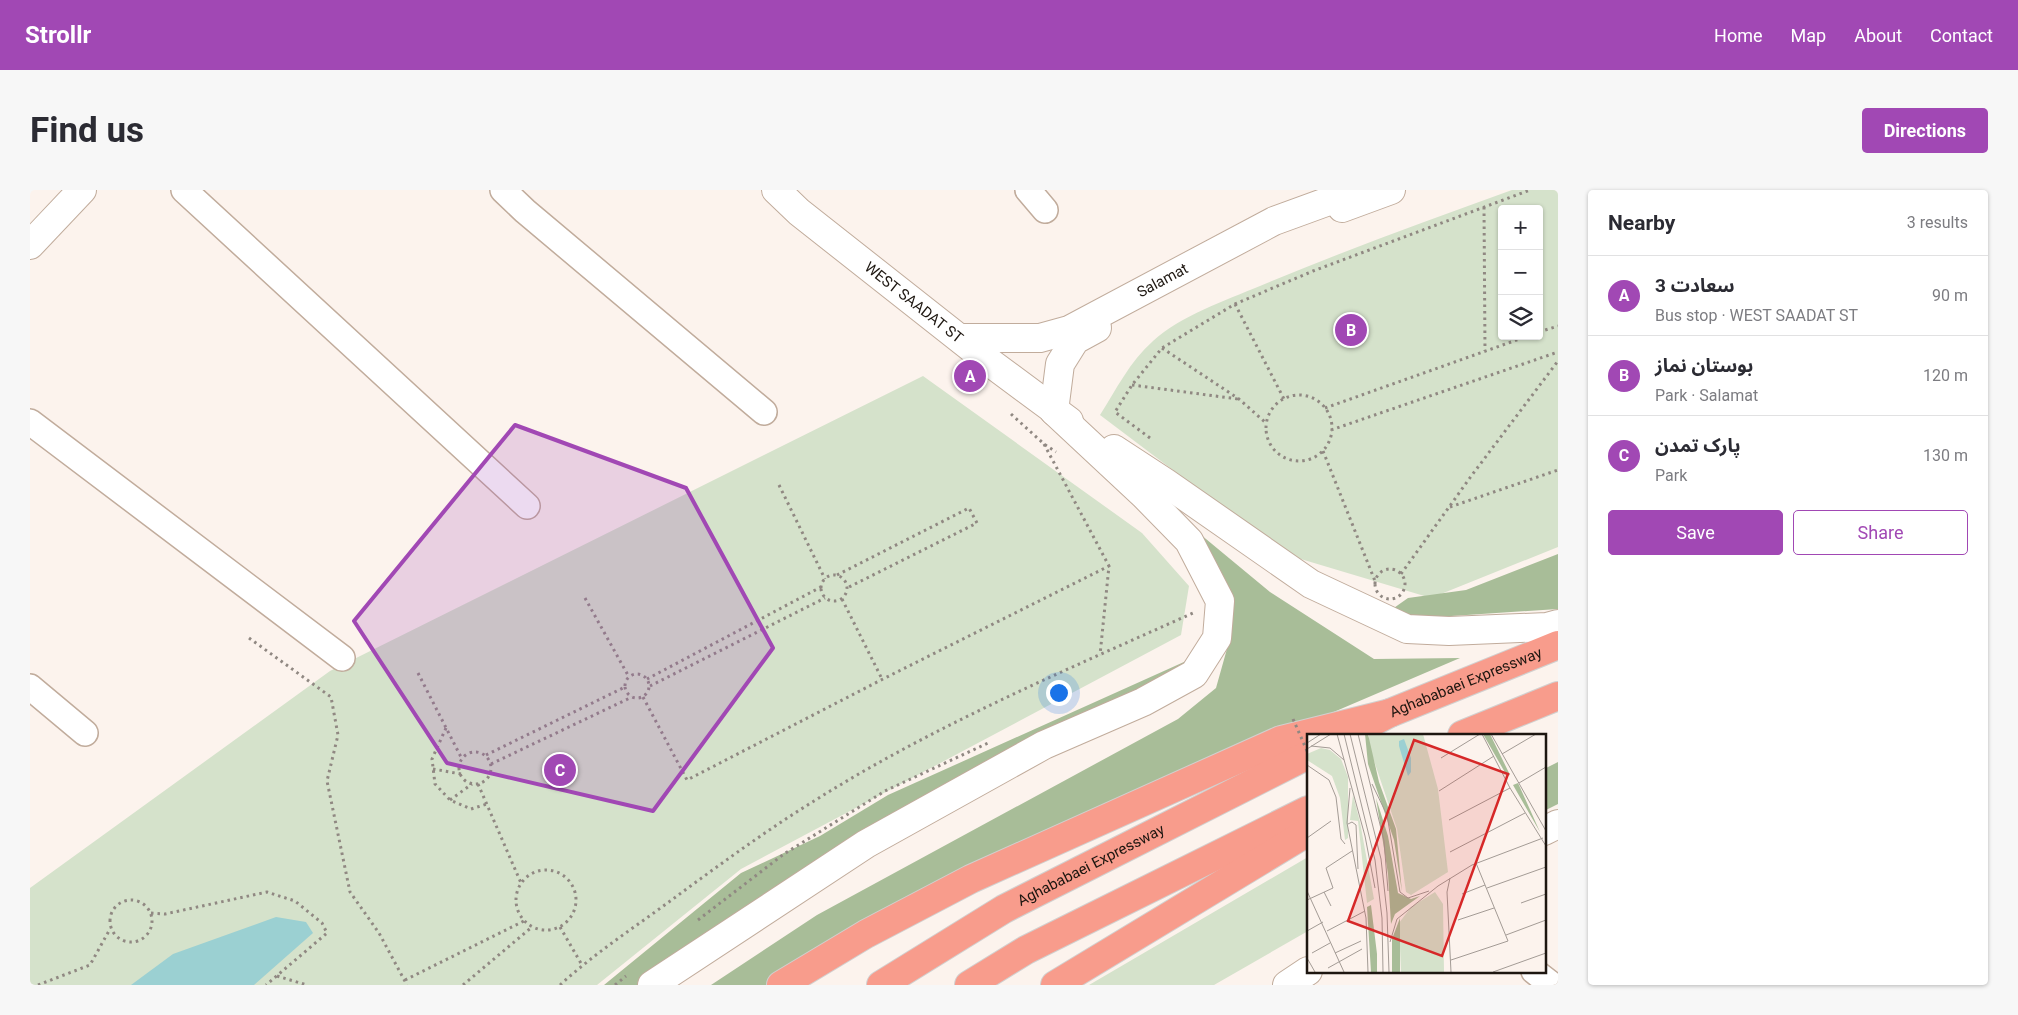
<!DOCTYPE html>
<meta charset="utf-8">
<style>
body{margin:0;font-family:Roboto,"Noto Sans Arabic",sans-serif;background:#f7f7f7;color:#2b2b33}
.controls{position:absolute;right:15px;top:15px;display:grid;overflow:hidden;border-radius:5px;box-shadow:0 1px 4px #0004}
.controls button{width:45px;height:45px;display:grid;place-items:center;padding:0;border:0;border-bottom:1px solid #e1e1e2;background:#fff;color:#2b2b33;font:25px sans-serif}
.you{position:absolute;left:1028px;top:502px;width:18px;height:18px;margin:-12px;border:4px solid #fff;border-radius:50%;background:#1a73e8;box-shadow:0 0 0 8px #1a73e833}
.badge{display:grid;place-items:center;width:32px;height:32px;border-radius:50%;background:#a148b4;color:#fff;font-size:16px;font-weight:700}
.pin{position:absolute;translate:-50% -50%;border:2px solid #fff;box-shadow:0 1px 5px #0006}
.list{margin:0;padding:0;list-style:none}
h2{display:flex;justify-content:space-between;align-items:center;height:65px;margin:0;padding:0 20px;font-size:21px}
h2 small{font-size:16px;font-weight:400;color:#7c7c81}
.list li{display:grid;grid-template-columns:32px 1fr auto;gap:15px;align-items:center;box-sizing:border-box;height:80px;padding:0 20px;border-top:1px solid #e1e1e2}
.list b{display:block;font-size:19px;white-space:nowrap}
.list p{margin:0;font-size:16px;white-space:nowrap;color:#7c7c81}
.list em{font-size:16px;font-style:normal;color:#7c7c81}
.actions{display:flex;gap:10px;padding:15px 20px}
.actions a{flex:1;padding:11px 0;border:1px solid #a148b4;border-radius:5px;text-align:center;font-size:18px;color:#a148b4}
.actions .main{background:#a148b4;color:#fff}
.icon{flex:none;width:28px;height:28px;fill:none;stroke:currentColor;stroke-width:2;stroke-linecap:round;stroke-linejoin:round}
.map{position:relative;flex:none;width:1528px;height:795px;overflow:hidden;border-radius:5px}
header{display:flex;align-items:center;gap:30px;box-sizing:border-box;height:70px;padding:0 25px;background:#a148b4;color:#fff}
header strong{font-size:24px}
nav{display:flex;gap:28px;margin-inline-start:auto;font-size:18px}
.intro{display:flex;align-items:center;justify-content:space-between;box-sizing:border-box;height:120px;padding:0 30px}
h1{margin:0;font-size:35px}
.button{padding:12px 22px;border-radius:5px;background:#a148b4;color:#fff;font-size:18px;font-weight:700}
main{display:flex;gap:30px;padding:0 30px}
aside{flex:1;background:#fff;border-radius:5px;box-shadow:0 1px 4px #0004}
.map>svg:first-child{display:block}
.green{fill:#d5e2cb;fill-rule:evenodd}
.forest{fill:#a8bd98}
.water{fill:#9bd0d2}
.lines{fill:none;stroke-linecap:round;stroke-linejoin:round}
.minor-casing{stroke:#c1ac9c;stroke-width:28}
.tertiary-casing{stroke:#c1ac9c;stroke-width:30}
.secondary-casing{stroke:#c1ac9c;stroke-width:30}
.trunk-casing{stroke:#d2d0cf;stroke-width:30}
.path{stroke:#908882;stroke-width:3;stroke-dasharray:2.5 4;stroke-linecap:butt}
.minor{stroke:#fff;stroke-width:25}
.tertiary{stroke:#fff;stroke-width:28}
.secondary{stroke:#fff;stroke-width:28}
.trunk{stroke:#f89c8c;stroke-width:28}
.path-bridge{stroke:#908882;stroke-width:3;stroke-dasharray:2.5 4;stroke-linecap:butt}
.marked{fill:#a148b4;fill-opacity:0.2;stroke:#a148b4;stroke-width:4;stroke-linejoin:round}
.labels{text-anchor:middle;dominant-baseline:central;stroke-width:5;stroke-linejoin:round;paint-order:stroke}
.street-label{font-size:15px;fill:#1d1610;stroke:#fff}
.inset-road{fill:none;stroke:#a39b95;stroke-width:1}
.view{fill:#d62828;fill-opacity:0.15;stroke:#d62828;stroke-width:2.5}
.inset-edge{fill:none;stroke:#1d1610;stroke-width:2.5}
</style>
<header>
<strong>Strollr</strong>
<nav><a>Home</a><a>Map</a><a>About</a><a>Contact</a></nav>
</header>
<div class="intro"><h1>Find us</h1><a class="button">Directions</a></div>
<main>
<div class="map">
<svg width="1528" height="795" viewBox="0 0 1528 795">
<rect width="100%" height="100%" fill="#fcf3ed"/>
<path class="green" d="M 1482,0 L 1528,0 L 1528,357 L 1401,408 L 1254,364 L 1070,225 C 1086,200 1100,171 1123,151 C 1152,125 1194,111 1230,96 C 1313,61 1397,31 1482,0 ZM 1472,19 L 1509,19 L 1509,146 L 1472,146 Z
M 893,186 L 1112,343 L 1159,396 L 1151,445 L 711,679 L 567,795 L 0,795 L 0,698 L 300,481 Z
M 1278,667 L 1278,741 L 1184,795 L 1059,795 Z"/>
<path class="forest" d="M 1147,325 L 1240,402 L 1344,469 L 1430,468 L 1068,623 L 738,795 L 681,795 L 787,725 L 1148,529 L 1186,498 L 1202,441 L 1191,383 Z
M 1528,364 L 1528,419 L 1377,429 L 1361,420 L 1378,408 L 1436,400 Z
M 1165,467 L 1136,495 L 619,795 L 574,795 L 711,683 L 790,646 L 858,605 Z
M 1528,572 L 1528,614 L 1514,621 L 1514,579 Z"/>
<path class="water" d="M 246,727 L 276,732 L 283,743 L 224,795 L 101,795 L 143,764 Z"/>
<g class="lines">
<g class="minor-casing">
<path id="minor" d="M 154,0 L 497,316
M 473,0 L 495,21 L 734,222
M 998,0 L 1015,20
M 0,232 L 312,468
M 0,497 L 55,543
M 1504,781 L 1522,795"/>
</g>
<g class="tertiary-casing">
<g id="tertiary">
<path id="s1" d="M 746,0 L 769,22 L 958,171 L 1039,231"/>
<path d="M 1312,18 L 1361,0"/>
<path d="M 0,55 L 52,0"/>
<path id="s2" d="M 930,148 L 1010,148 L 1039,140 L 1244,31 L 1329,0"/>
<path d="M 1024,221 L 1030,174 L 1045,150 L 1067,138"/>
<path d="M 1084,259 L 1136,293 L 1281,394 L 1377,439 L 1419,441 L 1517,437 L 1528,434"/>
<path d="M 622,795 L 836,654 L 1014,555 L 1113,512 L 1164,484 L 1187,448 L 1190,411 L 1159,351 L 1114,305 L 1024,221"/>
</g>
</g>
<g class="secondary-casing">
<path id="secondary" d="M 1514,641 L 1528,634
M 1257,795 L 1278,781"/>
</g>
<g class="trunk-casing">
<g id="trunk">
<path id="s3" d="M 1343,532 L 1360,523 L 1528,455"/>
<path d="M 1432,545 L 1528,506"/>
<path d="M 751,795 L 836,744 L 941,689 L 1251,550 L 1360,523"/>
<path id="s4" d="M 851,795 L 974,719 L 1278,565"/>
<path d="M 939,795 L 996,760 L 1278,620"/>
<path d="M 1025,795 L 1278,642"/>
</g>
</g>
<path class="path" d="M 1454,17 L 1455,161
M 1205,114 L 1254,209
M 1509,142 L 1528,136
M 1132,158 L 1209,209 L 1236,233
M 1102,195 L 1208,209
M1236 238a33 33 0 1 1 66 0a33 33 0 1 1-66 0Z
M 1295,218 L 1498,146
M 981,224 L 1014,254 L 1026,262
M 1301,240 L 1528,162
M 1120,248 L 1085,222 L 1102,195 L 1132,158 L 1205,114 L 1283,81 L 1500,0
M 1014,254 L 1079,376 L 1070,465
M 1293,261 L 1345,391
M 749,295 L 795,389
M 1420,317 L 1528,280
M1345 394a15 15 0 1 1 30 0a15 15 0 1 1-30 0Z
M 1371,384 L 1442,285 L 1528,171
M791 398a13 13 0 1 1 26 0a13 13 0 1 1-26 0Z
M 807,385 L 939,318 L 947,333 L 817,398
M 555,408 L 599,487
M 812,409 L 852,489
M 219,448 L 301,507 L 308,545 L 297,591 L 320,702 L 349,743 L 377,795
M 388,483 L 432,569
M595 496a12 12 0 1 1 24 0a12 12 0 1 1-24 0Z
M 617,489 L 791,397
M 620,496 L 795,408
M 613,507 L 657,590 L 853,489 L 1079,376
M 416,538 L 402,569 L 405,594 L 420,610 L 441,619 L 457,614
M429 578a16 16 0 1 1 32 0a16 16 0 1 1-32 0Z
M 456,565 L 595,497
M 461,574 L 602,507
M 403,579 L 431,584
M 448,594 L 491,693
M 420,610 L 442,594
M486 710a30 30 0 1 1 60 0a30 30 0 1 1-60 0Z
M80 731a21 21 0 1 1 42 0a21 21 0 1 1-42 0Z
M 121,723 L 135,724 L 237,702 L 265,711 L 292,733 L 297,743 L 236,795
M 668,730 L 754,664 L 855,601 L 958,553
M 530,737 L 552,775
M 247,786 L 277,795
M 375,790 L 494,731
M 8,795 L 60,775 L 80,739
M 433,795 L 502,737
M 530,795 C 566,762 608,735 647,706 C 692,673 737,640 784,611 C 903,536 1034,481 1163,423
M 585,795 L 596,786"/>
<use href="#minor" class="minor"/>
<use href="#tertiary" class="tertiary"/>
<use href="#secondary" class="secondary"/>
<use href="#trunk" class="trunk"/>
<path class="path-bridge" d="M 1263,529 L 1278,563"/>
</g>
<path class="marked" d="M 485,235 L 656,298 L 743,458 L 623,621 L 417,573 L 324,431 Z"/>
<g class="labels">
<g class="street-label">
<text stroke="none"><textPath href="#s2" startOffset="216">Salamat</textPath></text>
<text stroke="none"><textPath href="#s1" startOffset="178">WEST SAADAT ST</textPath></text>
<text stroke="none"><textPath href="#s3" startOffset="101">Aghababaei Expressway</textPath></text>
<text stroke="none"><textPath href="#s4" startOffset="242">Aghababaei Expressway</textPath></text>
</g>
</g>
<g transform="translate(1277 544)">
<rect width="239" height="239" fill="#fcf3ed"/>
<path d="M 62,0 L 116,0 L 131,55 L 141,138 L 104,161 L 99,158 L 90,95 L 62,12 ZM 14,14 L 23,16 L 34,25 L 41,43 L 41,104 L 38,106 L 33,64 L 25,42 L 0,26 L 0,20 ZM 46,61 L 53,88 L 67,165 L 60,169 L 51,87 L 43,86 ZM 128,158 L 136,170 L 137,238 L 94,238 L 92,189 L 104,173 Z" fill="#d5e2cb"/>
<path d="M 58,0 L 61,0 L 72,48 L 89,95 L 95,158 L 87,106 L 61,30 ZM 176,0 L 183,0 L 203,41 L 200,42 ZM 211,49 L 233,98 L 206,51 ZM 69,64 L 81,102 L 91,159 L 104,165 L 113,162 L 88,180 L 84,190 L 81,140 ZM 64,171 L 70,220 L 70,238 L 64,238 L 60,173 ZM 93,184 L 93,238 L 85,238 L 85,205 Z" fill="#a8bd98"/>
<path d="M 97,5 L 104,24 L 104,38 L 101,42 L 92,12 L 92,7 Z" fill="#9bd0d2"/>
<path class="inset-road" d="M 30,0 L 58,102 L 68,154M 37,0 L 68,126 L 75,184 L 76,238M 43,0 L 74,125 L 80,179 L 82,238M 51,0 L 77,107 L 81,157M 175,0 L 203,54 L 239,112M 184,0 L 239,97M 0,9 L 14,0M 4,12 L 23,14 L 37,26M 0,15 L 24,0M 195,20 L 229,0M 134,24 L 173,0M 0,31 L 22,46 L 29,63 L 34,105 L 38,110M 212,49 L 239,33M 65,50 L 80,81 L 93,158 L 101,164 L 122,157M 43,54 L 40,89 L 59,184 L 61,238M 132,57 L 187,22M 142,86 L 203,54M 41,90 L 45,88 L 49,91 L 51,135M 0,104 L 24,87M 143,118 L 218,79M 143,144 L 140,158 L 144,238M 180,154 L 239,133M 0,157 L 37,238M 17,158 L 24,172M 155,160 L 178,151M 0,166 L 26,154 L 19,134 L 45,117M 214,169 L 239,160M 151,186 L 187,174M 0,197 L 16,188M 20,197 L 58,177M 199,201 L 239,186M 83,208 L 90,185 L 131,152 L 165,131 L 236,104M 5,219 L 23,209M 28,219 L 54,207M 0,224 L 8,238M 144,226 L 201,207 L 169,129M 21,234 L 55,215M 186,238 L 239,219"/>
<path class="view" d="M 107,6 L 201,40 L 135,222 L 41,187 Z"/>
<rect width="239" height="239" class="inset-edge"/>
</g>
</svg>
<div class="controls">
<button>+</button>
<button>−</button>
<button><svg class="icon" aria-label="layers" viewBox="0 0 24 24"><path d="M12 4l9 5-9 5-9-5zM3 14l9 5 9-5"/></svg></button>
</div>
<div class="you"></div>
<div class="pin badge" style="left:940px;top:186px">A</div>
<div class="pin badge" style="left:1321px;top:140px">B</div>
<div class="pin badge" style="left:530px;top:580px">C</div>
</div>
<aside>
<h2>Nearby<small>3 results</small></h2>
<ul class="list">
<li><span class="badge">A</span><div><b>سعادت 3</b><p>Bus stop · WEST SAADAT ST</p></div><em>90 m</em></li>
<li><span class="badge">B</span><div><b>بوستان نماز</b><p>Park · Salamat</p></div><em>120 m</em></li>
<li><span class="badge">C</span><div><b>پارک تمدن</b><p>Park</p></div><em>130 m</em></li>
</ul>
<div class="actions"><a class="main">Save</a><a>Share</a></div>
</aside>
</main>
